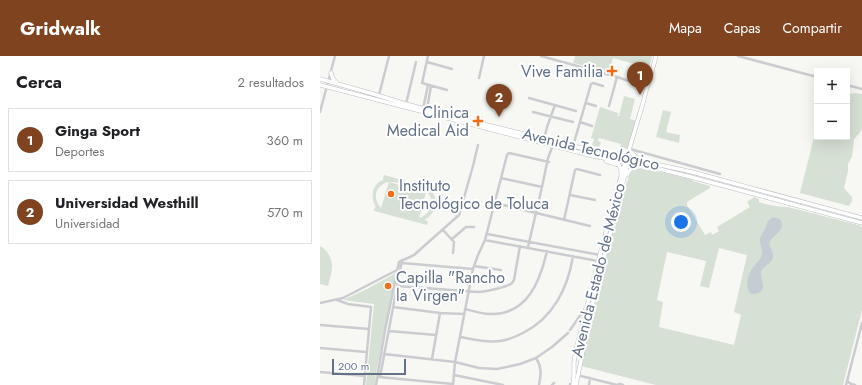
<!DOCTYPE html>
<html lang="es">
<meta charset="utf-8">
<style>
body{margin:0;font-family:Jost,sans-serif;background:#f6f6f6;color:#202124}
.controls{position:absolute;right:12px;top:12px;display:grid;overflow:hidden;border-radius:0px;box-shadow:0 4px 16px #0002}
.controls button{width:36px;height:36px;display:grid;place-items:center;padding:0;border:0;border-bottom:1px solid #e0e0e0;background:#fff;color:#202124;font:20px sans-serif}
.scale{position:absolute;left:12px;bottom:10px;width:74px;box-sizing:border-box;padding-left:4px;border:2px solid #637288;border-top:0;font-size:11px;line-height:14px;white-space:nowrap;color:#637288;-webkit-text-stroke:3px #fff;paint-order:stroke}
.you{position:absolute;left:361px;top:166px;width:14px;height:14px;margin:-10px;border:3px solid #fff;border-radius:50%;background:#1a73e8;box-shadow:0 0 0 6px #1a73e833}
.badge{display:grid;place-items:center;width:26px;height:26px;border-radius:50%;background:#7f431f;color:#fff;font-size:13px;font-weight:700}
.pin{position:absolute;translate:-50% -33px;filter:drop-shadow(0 1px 2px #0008)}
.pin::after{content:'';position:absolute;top:21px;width:14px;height:12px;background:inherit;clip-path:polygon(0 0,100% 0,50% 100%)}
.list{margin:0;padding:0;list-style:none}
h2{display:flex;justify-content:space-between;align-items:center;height:52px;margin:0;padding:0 16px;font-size:17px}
h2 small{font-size:13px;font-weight:400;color:#757577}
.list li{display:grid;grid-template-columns:26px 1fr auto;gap:12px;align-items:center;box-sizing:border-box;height:64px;margin:0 8px 8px;padding:0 8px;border:1px solid #e0e0e0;border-radius:0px}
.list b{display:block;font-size:15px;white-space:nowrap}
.list p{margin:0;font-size:13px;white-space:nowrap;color:#757577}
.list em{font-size:13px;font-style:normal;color:#757577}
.map{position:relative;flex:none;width:542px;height:329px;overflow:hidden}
header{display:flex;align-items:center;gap:24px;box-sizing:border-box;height:56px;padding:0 20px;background:#7f431f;color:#fff}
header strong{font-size:19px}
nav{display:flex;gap:22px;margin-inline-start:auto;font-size:14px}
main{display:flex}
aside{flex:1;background:#fff}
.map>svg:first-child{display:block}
.green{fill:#d7e0d5;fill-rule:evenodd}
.water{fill:#c5cdd4}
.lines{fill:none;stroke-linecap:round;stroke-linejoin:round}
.major-casing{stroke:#babdc2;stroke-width:4.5}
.minor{stroke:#caccd0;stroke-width:2.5}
.major{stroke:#fff;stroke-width:3.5}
.poi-dot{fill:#f46d18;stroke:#fff;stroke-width:1.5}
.labels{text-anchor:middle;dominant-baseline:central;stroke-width:4;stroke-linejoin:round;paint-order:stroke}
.poi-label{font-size:16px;fill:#637288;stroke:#fff;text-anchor:end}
.street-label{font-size:16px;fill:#637288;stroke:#fff}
</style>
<header>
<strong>Gridwalk</strong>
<nav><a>Mapa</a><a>Capas</a><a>Compartir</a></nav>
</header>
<main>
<aside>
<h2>Cerca<small>2 resultados</small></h2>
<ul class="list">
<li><span class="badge">1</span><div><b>Ginga Sport</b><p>Deportes</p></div><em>360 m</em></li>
<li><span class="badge">2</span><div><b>Universidad Westhill</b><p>Universidad</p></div><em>570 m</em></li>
</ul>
</aside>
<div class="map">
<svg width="542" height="329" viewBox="0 0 542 329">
<rect width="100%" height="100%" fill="#f7f8f4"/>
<path class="green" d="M 255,0 L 332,0 L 329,12 L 293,2 L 289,16 L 253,7 Z
M 527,35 L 529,38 L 534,37 L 542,38 L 542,73 L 539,78 L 534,83 L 532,101 L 528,108 L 528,115 L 524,132 L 532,141 L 532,145 L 529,150 L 480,137 L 497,69 L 497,81 L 527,81 Z
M 304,40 L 315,43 L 310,63 L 317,65 L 308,93 L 300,91 L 301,88 L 279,82 L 278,85 L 281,86 L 279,92 L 272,90 L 274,83 L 271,82 L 280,51 L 298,57 L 298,60 L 299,60 Z
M 343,54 L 351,56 L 346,76 L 360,79 L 359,87 L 336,81 Z
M 318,112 L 345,117 L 373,124 L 373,125 L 390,130 L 390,132 L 367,146 L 367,149 L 385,179 L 391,176 L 392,179 L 399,175 L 397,171 L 430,151 L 427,146 L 434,141 L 439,143 L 439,146 C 448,149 459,151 468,151 L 542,170 L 542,254 L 523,329 L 336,329 L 261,310 L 287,197 L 301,142 L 309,121 L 313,114 ZM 399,192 L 427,199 L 414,256 L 421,259 L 414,289 L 339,271 L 343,246 L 337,244 L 347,196 L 386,205 L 380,230 L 389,232 Z
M 64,119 L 116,133 L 115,137 L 113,136 C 118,147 115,159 104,164 L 108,165 L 107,169 L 54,155 L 55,151 L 56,151 C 50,141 52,128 63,124 L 63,123 ZM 68,126 L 69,126 L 61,152 C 52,142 55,130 68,126 ZM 69,126 L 74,126 L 104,134 C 117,142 112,158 99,162 L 106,136 Z
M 0,190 C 4,192 6,194 9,199 C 15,210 11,218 8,230 L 0,228 Z
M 76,217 L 56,318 L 55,329 L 46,329 L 54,248 L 23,244 L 47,233 Z"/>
<path class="water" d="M 453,161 C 457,162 460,162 461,165 C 466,175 452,179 450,186 C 448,192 456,196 452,204 C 449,209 443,210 441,216 C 440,222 445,228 442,234 C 439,238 435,238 431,238 C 423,229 429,216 435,209 C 438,205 441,203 442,198 C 443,193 440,190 440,186 C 439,180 444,176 446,171 C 447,169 447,167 448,165 Z"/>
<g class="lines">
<g class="major-casing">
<path id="major" d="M 11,17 L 13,23 L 17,27
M 0,23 L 50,37 L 86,48 L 130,60 L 253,90 L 372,116 L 542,162
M 0,29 L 273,100 L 331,111 L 371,121 L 542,167
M 311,96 L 318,103
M 286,105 L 299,109 L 301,113 L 301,118
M 307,119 C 310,113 313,110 319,111
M 253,329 L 254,319 L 254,306 L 256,294 L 280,199 L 297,134 L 323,47 L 327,31 L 331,19 L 336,0
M 256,329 L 273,246 L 308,106"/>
</g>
<path class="minor" d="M 108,0 L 102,27 L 127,34
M 221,0 L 297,21 L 327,31
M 418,0 L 497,21
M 107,6 L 132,13
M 159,22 L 164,0
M 527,29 L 542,33
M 59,39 L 69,0
M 209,42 L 256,55
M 266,47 L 276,50
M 86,48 L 96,6
M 289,50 L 297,21
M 103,53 L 108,29
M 107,53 L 111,30
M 0,56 L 15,0
M 213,56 L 253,66
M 260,66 L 272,70
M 224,83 L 227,71 L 235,49
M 253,90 L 271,28 L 273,27 L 283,30
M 310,93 L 400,118
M 181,122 L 222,131
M 250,139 L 275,144
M 175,147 L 270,170
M 244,164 L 255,114 L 257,113 L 280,119
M 123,174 L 134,186 L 133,197
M 167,178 L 280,199
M 132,183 L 146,171 L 154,171
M 165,184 L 283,206
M 208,191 L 222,131 L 228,102 L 233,89
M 82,207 L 153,213
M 154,210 L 181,214
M 77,230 L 158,236 C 164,236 188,231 192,227 C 193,226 193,225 194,224 L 200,190
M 17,244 L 28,248 L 51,251 L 44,329
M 0,247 L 23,242 L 77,214
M 73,251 L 120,257 L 144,258
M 145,253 C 153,255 162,258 170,258 C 207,259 220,226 227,195
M 0,269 L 49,273
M 250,274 L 262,257 L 266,251
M 69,275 L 116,279
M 140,281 C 152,283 166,287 180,285 C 188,284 195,281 203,277 C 233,262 248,232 253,200
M 0,292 L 46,296
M 64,298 L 135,306 L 159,312 L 177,313 L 200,308 L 216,302 L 232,291 L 248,277
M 216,302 C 222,311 221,318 219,329
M 112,303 L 120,257
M 0,316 L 45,320
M 134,319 L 183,329
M 257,319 L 297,329 L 300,328 L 303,329
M 59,321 L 133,328
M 60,321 L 82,204
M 527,325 L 531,328 L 535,329
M 56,329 L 65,274 L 79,206 L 94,199 L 139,159 L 153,110 L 158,89
M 133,329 L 135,306 L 153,213 L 158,199 L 165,184 L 187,99 L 189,97 L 229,106
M 232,329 L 234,327
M 250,329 L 250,328
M 269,329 L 270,322
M 526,329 L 542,267"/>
<use href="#major" class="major"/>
</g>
<g class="poi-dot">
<path d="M290 9h4v4h4v4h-4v4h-4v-4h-4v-4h4z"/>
<path d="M156 59h4v4h4v4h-4v4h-4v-4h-4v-4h4z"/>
<circle cx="71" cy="138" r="4"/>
<circle cx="68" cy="230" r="4"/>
</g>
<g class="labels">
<g class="poi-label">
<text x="283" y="15">Vive Familia</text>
<text x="149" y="56">Clinica<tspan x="149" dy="18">Medical Aid</tspan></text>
<text x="79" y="129" text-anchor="start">Instituto<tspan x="79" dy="18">Tecnológico de Toluca</tspan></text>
<text x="76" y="221" text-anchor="start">Capilla "Rancho<tspan x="76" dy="18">la Virgen"</tspan></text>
</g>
<g class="street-label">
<text transform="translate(271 93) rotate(13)">Avenida Tecnológico</text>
<text transform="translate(278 214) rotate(-76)">Avenida Estado de México</text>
</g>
</g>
</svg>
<div class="controls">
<button>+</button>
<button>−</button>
</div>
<div class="scale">200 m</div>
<div class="you"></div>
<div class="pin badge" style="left:320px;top:39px">1</div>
<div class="pin badge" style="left:179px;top:61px">2</div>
</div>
</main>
